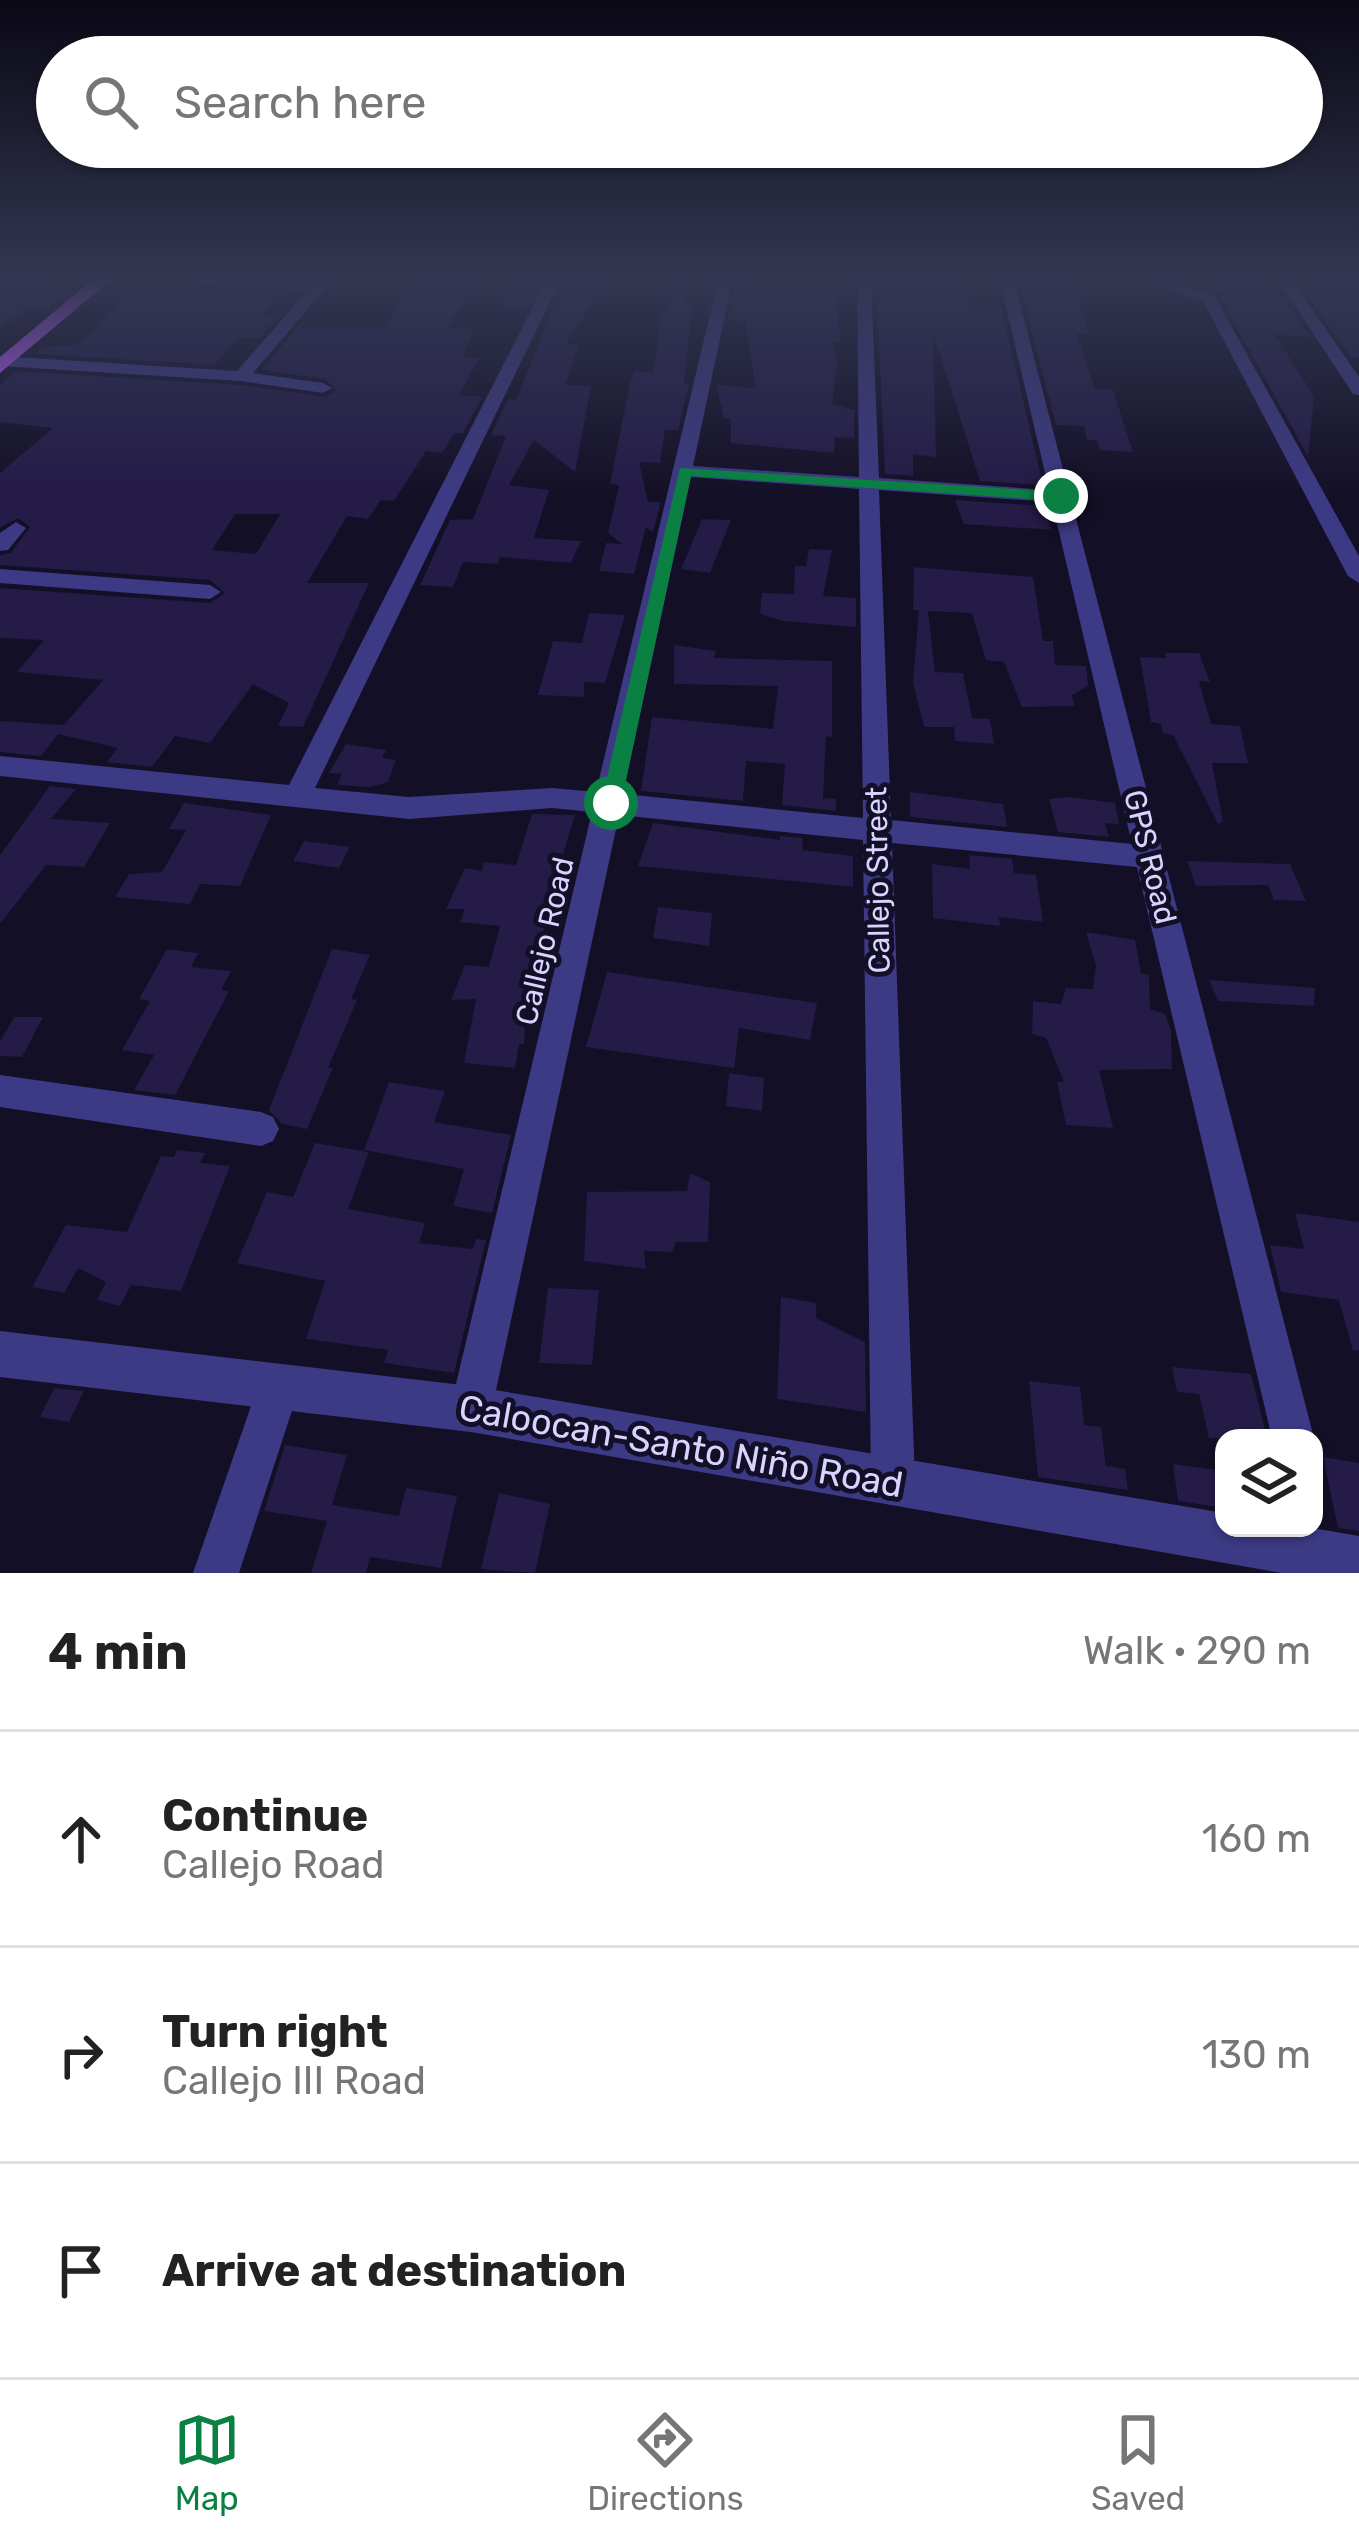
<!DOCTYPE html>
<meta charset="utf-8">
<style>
body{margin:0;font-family:Rubik,sans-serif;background:#f6f6f6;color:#222}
.controls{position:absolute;right:36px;bottom:36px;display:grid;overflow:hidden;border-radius:24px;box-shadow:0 3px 9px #0004}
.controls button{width:108px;height:108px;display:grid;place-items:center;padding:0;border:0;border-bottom:3px solid #e0e0e0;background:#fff;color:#222;font:60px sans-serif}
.stop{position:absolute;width:36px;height:36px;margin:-27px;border:9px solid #0b8043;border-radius:50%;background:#fff}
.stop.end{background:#0b8043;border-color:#fff;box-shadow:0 3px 12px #0008}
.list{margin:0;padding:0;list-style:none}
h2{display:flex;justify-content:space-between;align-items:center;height:156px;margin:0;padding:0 48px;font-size:51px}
h2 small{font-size:39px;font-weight:400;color:#767676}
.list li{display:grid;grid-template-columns:78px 1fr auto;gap:36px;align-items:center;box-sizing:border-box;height:216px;padding:0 48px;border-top:3px solid #e0e0e0}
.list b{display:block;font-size:45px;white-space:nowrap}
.list p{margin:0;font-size:39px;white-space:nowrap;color:#767676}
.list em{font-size:39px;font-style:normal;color:#767676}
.icon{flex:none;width:66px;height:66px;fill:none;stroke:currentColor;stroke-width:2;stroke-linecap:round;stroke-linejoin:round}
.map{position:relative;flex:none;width:1359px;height:1573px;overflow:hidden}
.search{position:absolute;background:#fff;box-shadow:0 3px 9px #0004;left:36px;right:36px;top:36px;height:132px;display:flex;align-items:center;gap:30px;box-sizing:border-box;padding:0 42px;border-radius:66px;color:#767676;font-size:45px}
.sheet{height:804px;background:#fff}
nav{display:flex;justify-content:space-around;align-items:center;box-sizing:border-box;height:168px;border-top:3px solid #e0e0e0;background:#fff;font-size:33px;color:#767676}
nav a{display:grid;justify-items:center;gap:6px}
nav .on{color:#0b8043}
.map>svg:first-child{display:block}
.building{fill:#241b47;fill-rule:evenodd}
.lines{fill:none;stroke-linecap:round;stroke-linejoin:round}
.minor{fill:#3d3a85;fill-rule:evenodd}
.tertiary{fill:#3d3a85;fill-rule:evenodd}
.primary{fill:#c25bff;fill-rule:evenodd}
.route{fill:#0b8043}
.labels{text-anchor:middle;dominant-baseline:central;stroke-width:10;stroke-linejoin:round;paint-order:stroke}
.street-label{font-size:30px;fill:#d9d4ff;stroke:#130f26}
.near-street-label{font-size:36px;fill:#d9d4ff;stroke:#130f26}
</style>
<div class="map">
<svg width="1359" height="1573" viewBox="0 0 1359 1573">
<rect width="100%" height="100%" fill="#130f26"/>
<path class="building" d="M 0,277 L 46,277 L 39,282 L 78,284 L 44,311 L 23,309 L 0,330 Z
M 417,277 L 476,277 L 448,328 L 474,329 L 462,357 L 479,358 L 459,395 L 482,397 L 463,433 L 454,433 L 442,453 L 426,451 L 394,501 L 381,500 L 368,519 L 347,516 L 307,583 L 369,583 L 303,727 L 278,726 L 289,703 L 253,684 L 210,743 L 175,736 L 152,767 L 107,762 L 118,748 L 58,734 L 41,756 L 0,752 L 0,721 L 64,725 L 103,680 L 17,672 L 44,640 L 0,638 L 0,588 L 210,603 L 225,593 L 210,580 L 0,565 L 0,555 L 11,553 L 30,527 L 18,518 L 0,528 L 0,473 L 53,428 L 0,422 L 0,385 L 15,371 L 241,385 L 325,397 L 336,390 L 325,379 L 262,370 L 305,319 L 300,329 L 386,327 ZM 235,514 L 280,514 L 256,554 L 212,550 Z
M 520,277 L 543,277 L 527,309 L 504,307 Z
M 566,277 L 608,277 L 566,344 L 578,345 L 566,385 L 591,386 L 575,472 L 534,440 L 509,485 L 549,490 L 534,538 L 581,541 L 571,563 L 500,557 L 498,564 L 463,562 L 453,587 L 420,585 L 450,520 L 473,519 L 506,436 L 491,435 L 508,399 L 516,400 Z
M 679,277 L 684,277 L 684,306 L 692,306 L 684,383 L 689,384 L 678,430 L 665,430 L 660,463 L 639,462 L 648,502 L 661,502 L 653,532 L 646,527 L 634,574 L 599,571 L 606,543 L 622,544 L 608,533 L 619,486 L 610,483 L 630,384 L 634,372 L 653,372 L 661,319 Z
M 737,277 L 756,277 L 754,283 L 836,286 L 840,342 L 832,341 L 837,362 L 832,404 L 854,410 L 854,438 L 835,437 L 834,453 L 731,443 L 731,419 L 724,418 L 716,385 L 756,388 L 745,321 L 728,320 Z
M 937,277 L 960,277 L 963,294 L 969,295 L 969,306 L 1001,307 L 1043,485 L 980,481 L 933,332 L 936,457 L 913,454 L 913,476 L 885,474 L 877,300 L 885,301 L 883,278 Z
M 1018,277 L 1067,277 L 1090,334 L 1076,333 L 1095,389 L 1113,390 L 1133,452 L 1100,450 L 1097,440 L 1087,440 L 1084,426 L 1056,425 Z
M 1230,277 L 1261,277 L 1276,297 L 1284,298 L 1310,337 L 1274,334 L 1314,396 L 1308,456 L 1219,295 L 1236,291 Z
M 1318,278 L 1359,279 L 1359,358 L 1351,357 L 1310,299 L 1333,300 Z
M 180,289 L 280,293 L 262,316 L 278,317 L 259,339 L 239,337 L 214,365 L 35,354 L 41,347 L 78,345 L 131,292 L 176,295 Z
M 955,500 L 1045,506 L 1051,530 L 964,524 Z
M 702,519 L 731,520 L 710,573 L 681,569 Z
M 809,549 L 832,550 L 823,596 L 856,598 L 856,627 L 783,621 L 760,614 L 762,593 L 794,594 L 795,566 L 806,566 Z
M 914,567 L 1033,577 L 1043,641 L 1053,641 L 1055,665 L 1086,666 L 1088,686 L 1072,695 L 1074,706 L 1022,707 L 1004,662 L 986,660 L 972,613 L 928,611 L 935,672 L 963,673 L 972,718 L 990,719 L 994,744 L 955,741 L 954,727 L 924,727 L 913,683 L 919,610 L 913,610 Z
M 589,613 L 625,615 L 605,683 L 584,682 L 584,697 L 538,695 L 553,641 L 582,643 Z
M 674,645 L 716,651 L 714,658 L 832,661 L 832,737 L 826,736 L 823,798 L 836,799 L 836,811 L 782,805 L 785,764 L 746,761 L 743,801 L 641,791 L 652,717 L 773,729 L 778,686 L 674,684 Z
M 1165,653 L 1199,653 L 1210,682 L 1199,681 L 1211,724 L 1240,726 L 1248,763 L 1212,763 L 1223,822 L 1218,824 L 1173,735 L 1163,733 L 1161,724 L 1151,722 L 1140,657 L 1166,658 Z
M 346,744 L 386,750 L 382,758 L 396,760 L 388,782 L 371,787 L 337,785 L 342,774 L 329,773 Z
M 50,786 L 76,789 L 51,819 L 110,823 L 84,867 L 46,865 L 0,924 L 0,855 Z
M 910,792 L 1003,804 L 1007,827 L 910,817 Z
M 1068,797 L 1115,803 L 1119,824 L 1105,823 L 1109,837 L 1058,832 L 1049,799 Z
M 184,803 L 271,815 L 240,886 L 200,884 L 190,904 L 115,897 L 129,874 L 162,872 L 186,830 L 169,829 Z
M 532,814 L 575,815 L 560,865 L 575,864 L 564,912 L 548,911 L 538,956 L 532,956 L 518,1021 L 525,1022 L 524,1044 L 519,1044 L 515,1068 L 464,1063 L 476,999 L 451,1000 L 465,965 L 489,967 L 500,926 L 460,922 L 465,909 L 446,909 L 465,868 L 482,871 L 484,862 L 516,865 Z
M 653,823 L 780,840 L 780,836 L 803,838 L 802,850 L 853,856 L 853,887 L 638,866 Z
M 304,841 L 350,847 L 339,868 L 293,861 Z
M 969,855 L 1012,859 L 1014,873 L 1036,875 L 1043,922 L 999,917 L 1000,926 L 933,918 L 932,864 L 970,869 Z
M 1187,861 L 1290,864 L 1306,901 L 1274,900 L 1268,885 L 1196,886 Z
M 658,907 L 712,913 L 709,946 L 653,938 Z
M 1086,932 L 1135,940 L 1141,974 L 1149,975 L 1150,1009 L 1165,1014 L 1171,1031 L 1172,1069 L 1099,1070 L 1113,1128 L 1066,1125 L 1057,1082 L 1064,1082 L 1046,1038 L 1032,1034 L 1033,1001 L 1061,1004 L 1066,988 L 1093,989 L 1096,966 Z
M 167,949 L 198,953 L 191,967 L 231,971 L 221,990 L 229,991 L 175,1095 L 134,1090 L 154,1055 L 122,1050 L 150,1001 L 139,999 Z
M 332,949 L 370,955 L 351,999 L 357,1000 L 328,1068 L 333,1068 L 307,1129 L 282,1124 L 269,1110 Z
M 607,972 L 817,1003 L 810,1040 L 739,1028 L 734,1068 L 586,1047 Z
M 1209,980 L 1315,988 L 1314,1006 L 1218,1001 Z
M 14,1017 L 43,1017 L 22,1057 L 0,1056 L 0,1042 Z
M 729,1073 L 764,1078 L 762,1111 L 726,1106 Z
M 389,1082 L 445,1091 L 434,1122 L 511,1135 L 492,1213 L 453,1206 L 464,1169 L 364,1150 Z
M 315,1143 L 369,1152 L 348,1209 L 425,1223 L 419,1243 L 473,1249 L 476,1239 L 486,1240 L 454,1373 L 384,1363 L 388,1350 L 306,1339 L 325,1281 L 237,1263 L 267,1192 L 293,1197 Z
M 177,1150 L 205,1153 L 200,1163 L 230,1166 L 181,1291 L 131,1285 L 120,1306 L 97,1300 L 106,1282 L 78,1268 L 64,1293 L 32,1287 L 66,1225 L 127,1232 L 161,1156 L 174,1157 Z
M 690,1173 L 710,1182 L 708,1242 L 676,1242 L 672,1252 L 644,1251 L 646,1269 L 584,1261 L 587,1192 L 687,1191 Z
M 1295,1213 L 1359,1222 L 1359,1350 L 1353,1351 L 1339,1300 L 1281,1292 L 1270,1245 L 1304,1249 Z
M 548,1288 L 599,1290 L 592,1365 L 539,1363 Z
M 781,1297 L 816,1303 L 816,1318 L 865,1342 L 866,1412 L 777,1399 Z
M 1172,1367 L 1251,1374 L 1267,1438 L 1209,1438 L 1199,1394 L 1177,1392 Z
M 1029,1381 L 1080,1387 L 1084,1425 L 1101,1427 L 1106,1466 L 1125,1469 L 1128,1490 L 1038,1477 Z
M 54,1388 L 84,1391 L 69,1422 L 40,1417 Z
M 285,1445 L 347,1455 L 332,1505 L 399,1516 L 406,1488 L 457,1496 L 441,1568 L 370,1557 L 366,1573 L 311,1573 L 327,1521 L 264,1511 Z
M 1323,1457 L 1359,1463 L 1359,1531 L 1338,1528 Z
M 1173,1464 L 1224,1471 L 1224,1508 L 1178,1501 Z
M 499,1493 L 550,1504 L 535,1573 L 481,1569 Z"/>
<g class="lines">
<path class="minor" d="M 153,277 L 316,281 L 330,277 L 330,283 L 253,373 L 323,383 L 332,388 L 323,393 L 241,381 L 0,366 L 0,356 L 237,371 L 308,290 L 160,281 Z
M 548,277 L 562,277 L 315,788 L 409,797 L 552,788 L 596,792 L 719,277 L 733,277 L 693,466 L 859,477 L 857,277 L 871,277 L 879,478 L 1049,490 L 999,277 L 1013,277 L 1164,857 L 1164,858 L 1314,1438 L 1314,1439 L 1272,1438 L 1137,867 L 892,843 L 915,1482 L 908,1497 L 893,1504 L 878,1497 L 871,1482 L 863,840 L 619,815 L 492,1409 L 486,1424 L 471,1430 L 456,1424 L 450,1409 L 592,812 L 552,808 L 409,819 L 0,776 L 0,756 L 289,785 ZM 691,477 L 859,489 L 863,818 L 623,794 ZM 879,490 L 1052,502 L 1132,844 L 891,820 Z
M 1129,277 L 1152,277 L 1214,295 L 1359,556 L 1359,583 L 1348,576 L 1203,301 Z
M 1211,277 L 1225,277 L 1233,288 L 1220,291 Z
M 1276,277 L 1290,277 L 1359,377 L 1359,395 L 1353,394 Z
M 16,522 L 26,528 L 8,550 L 0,551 L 0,533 Z
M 0,569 L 210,585 L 221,592 L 210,599 L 0,583 Z
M 0,1075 L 261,1112 L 273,1117 L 279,1129 L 273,1141 L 261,1146 L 0,1107 Z
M 279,1365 L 294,1371 L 300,1386 L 239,1573 L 193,1573 L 258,1386 L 264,1371 Z"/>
<path class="tertiary" d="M 0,1331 L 471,1386 L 1224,1513 L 1224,1528 L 1313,1528 L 1359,1536 L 1359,1573 L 1282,1573 L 471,1432 L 0,1377 Z"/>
<path class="primary" d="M 96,277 L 114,277 L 0,373 L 0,357 Z"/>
</g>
<linearGradient id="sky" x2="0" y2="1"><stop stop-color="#0a0815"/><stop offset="0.56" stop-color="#333752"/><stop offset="1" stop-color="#333752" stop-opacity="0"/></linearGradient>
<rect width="1359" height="497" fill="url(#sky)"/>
<path class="route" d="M 680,468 L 1061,492 L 1068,496 L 1061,501 L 691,476 L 621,803 L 611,811 L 601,803 Z"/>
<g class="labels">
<g class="street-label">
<text transform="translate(1150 857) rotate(76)">GPS Road</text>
<text transform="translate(878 880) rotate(-91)">Callejo Street</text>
<text transform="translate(545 941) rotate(-77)">Callejo Road</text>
</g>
<g class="near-street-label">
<text transform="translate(681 1446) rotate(10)">Caloocan-Santo Niño Road</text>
</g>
</g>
</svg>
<div class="controls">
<button><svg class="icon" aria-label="layers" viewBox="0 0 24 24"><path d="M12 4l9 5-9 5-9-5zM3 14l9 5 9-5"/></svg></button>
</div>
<div class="stop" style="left:611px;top:803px"></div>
<div class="stop end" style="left:1061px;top:496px"></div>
<div class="search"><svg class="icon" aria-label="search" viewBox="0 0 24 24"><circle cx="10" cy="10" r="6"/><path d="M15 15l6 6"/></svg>Search here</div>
</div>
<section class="sheet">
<h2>4 min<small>Walk · 290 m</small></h2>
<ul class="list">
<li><svg class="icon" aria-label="ahead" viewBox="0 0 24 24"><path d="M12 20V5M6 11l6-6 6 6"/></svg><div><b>Continue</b><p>Callejo Road</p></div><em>160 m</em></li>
<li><svg class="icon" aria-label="right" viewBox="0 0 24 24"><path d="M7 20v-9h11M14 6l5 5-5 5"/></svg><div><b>Turn right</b><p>Callejo III Road</p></div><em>130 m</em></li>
<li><svg class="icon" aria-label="arrive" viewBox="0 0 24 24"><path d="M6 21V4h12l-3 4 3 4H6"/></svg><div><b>Arrive at destination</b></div></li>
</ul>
</section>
<nav>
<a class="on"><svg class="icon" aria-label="map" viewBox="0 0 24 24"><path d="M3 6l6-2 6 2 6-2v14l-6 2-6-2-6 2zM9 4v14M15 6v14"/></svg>Map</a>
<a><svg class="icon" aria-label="directions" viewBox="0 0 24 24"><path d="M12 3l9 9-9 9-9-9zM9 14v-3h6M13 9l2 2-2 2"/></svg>Directions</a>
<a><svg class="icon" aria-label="saved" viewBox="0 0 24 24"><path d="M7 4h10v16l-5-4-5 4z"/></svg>Saved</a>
</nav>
